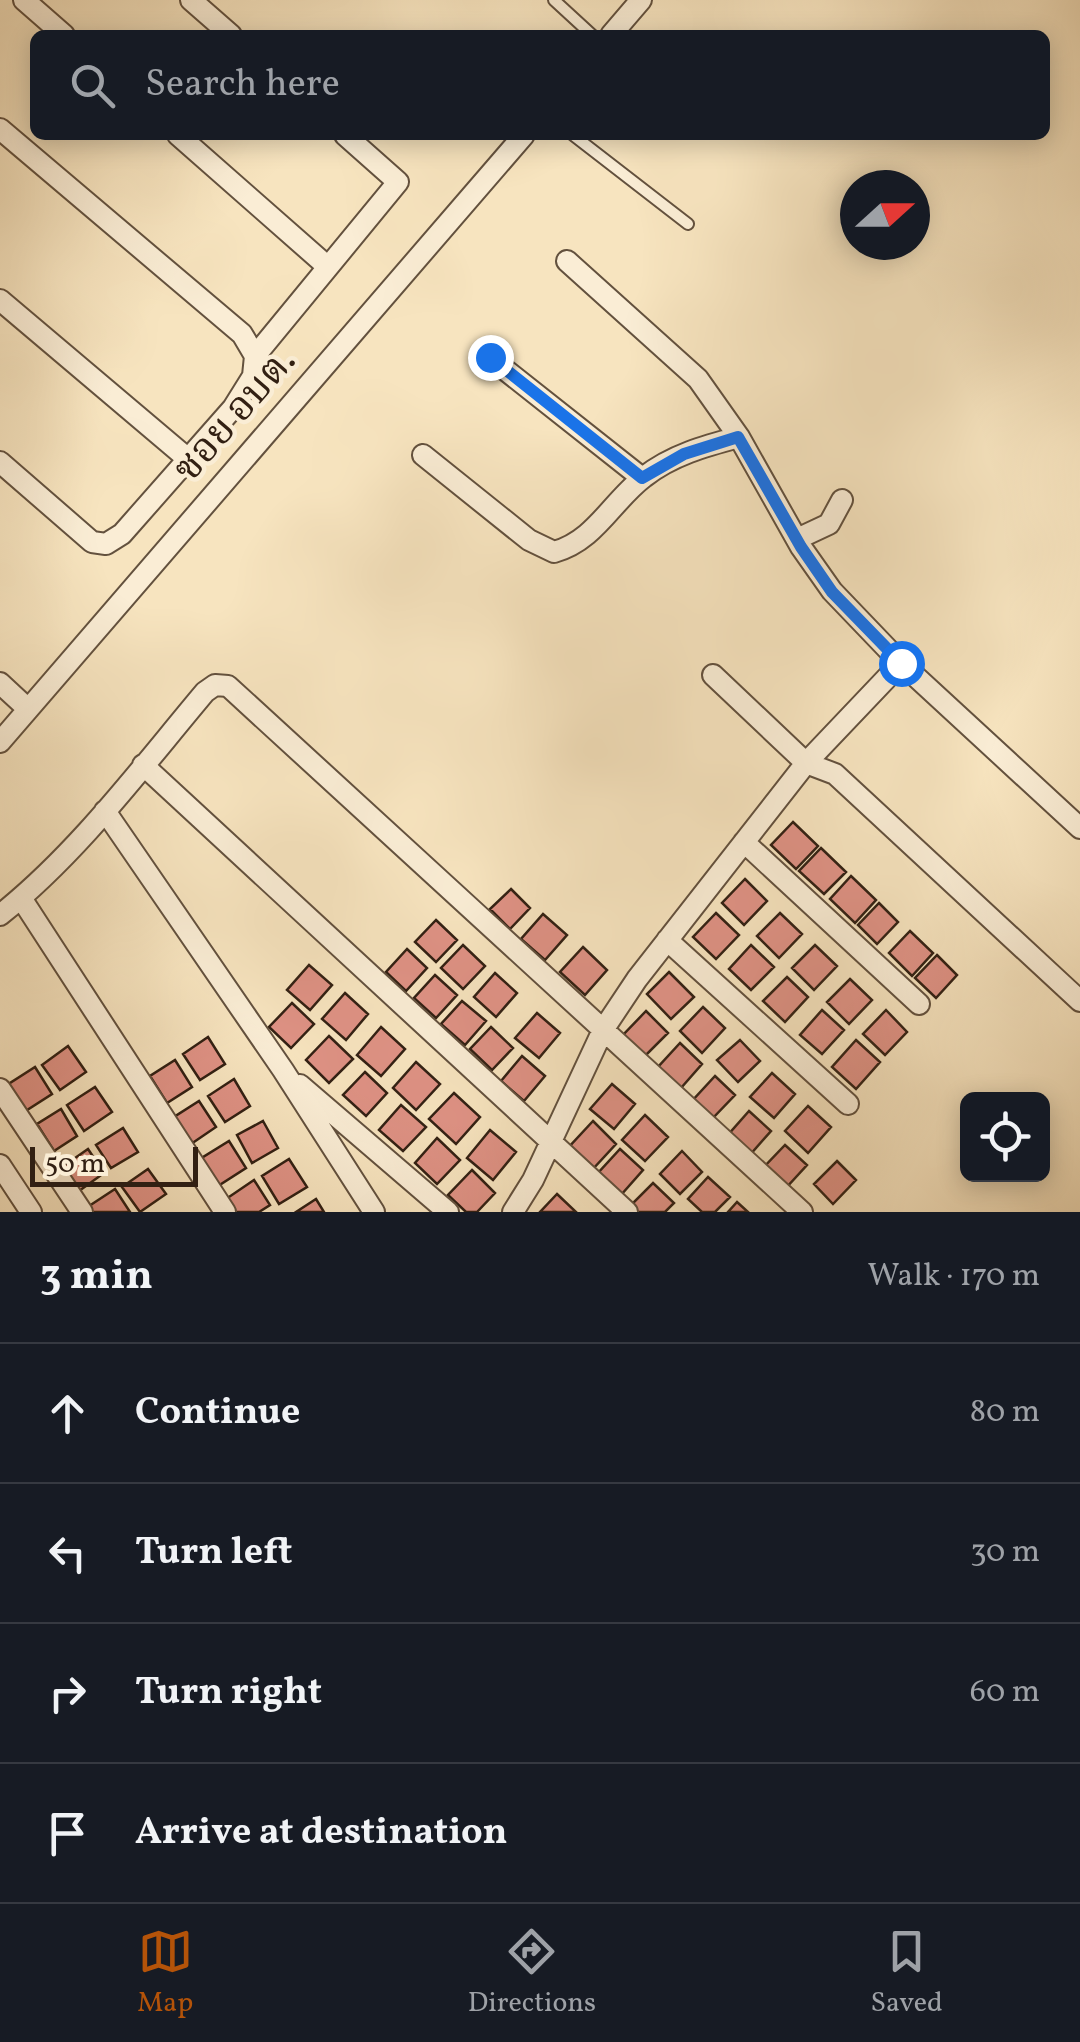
<!DOCTYPE html>
<meta charset="utf-8">
<style>
body{margin:0;font-family:Vollkorn,"Noto Serif Thai",serif;background:#20242c;color:#f1f3f6}
.controls{position:absolute;right:30px;bottom:30px;display:grid;overflow:hidden;border-radius:15px;box-shadow:0 5px 25px #0003}
.controls button{width:90px;height:90px;display:grid;place-items:center;padding:0;border:0;border-bottom:2px solid #363941;background:#171b24;color:#f1f3f6;font:50px sans-serif}
.compass{position:absolute;left:840px;top:170px;width:90px;height:90px;border-radius:50%;background:#171b24;box-shadow:0 5px 25px #0003;rotate:69deg}
.scale{position:absolute;left:30px;bottom:25px;width:168px;box-sizing:border-box;padding-left:10px;border:5px solid #322013;border-top:0;font-size:28px;line-height:35px;white-space:nowrap;color:#322013;-webkit-text-stroke:8px #faedd5;paint-order:stroke}
.stop{position:absolute;width:30px;height:30px;margin:-22px;border:8px solid #1a73e8;border-radius:50%;background:#fff}
.stop.end{background:#1a73e8;border-color:#fff;box-shadow:0 2px 10px #0008}
.list{margin:0;padding:0;list-style:none}
h2{display:flex;justify-content:space-between;align-items:center;height:130px;margin:0;padding:0 40px;font-size:42px}
h2 small{font-size:32px;font-weight:400;color:#9ea1a6}
.list li{display:grid;grid-template-columns:65px 1fr auto;gap:30px;align-items:center;box-sizing:border-box;height:140px;padding:0 40px;border-top:2px solid #363941}
.list b{display:block;font-size:38px;white-space:nowrap}
.list em{font-size:32px;font-style:normal;color:#9ea1a6}
.icon{flex:none;width:55px;height:55px;fill:none;stroke:currentColor;stroke-width:2;stroke-linecap:round;stroke-linejoin:round}
.map{position:relative;flex:none;width:1080px;height:1212px;overflow:hidden}
.search{position:absolute;background:#171b24;box-shadow:0 5px 25px #0003;left:30px;right:30px;top:30px;height:110px;display:flex;align-items:center;gap:25px;box-sizing:border-box;padding:0 35px;border-radius:15px;color:#9ea1a6;font-size:38px}
.sheet{height:690px;background:#171b24}
nav{display:flex;justify-content:space-around;align-items:center;box-sizing:border-box;height:140px;border-top:2px solid #363941;background:#171b24;font-size:28px;color:#9ea1a6}
nav a{display:grid;justify-items:center;gap:5px}
nav .on{color:#b45309}
.map>svg:first-child{display:block}
.building{fill:#df9285;stroke:#322013;stroke-width:2.5}
.lines{fill:none;stroke-linecap:round;stroke-linejoin:round}
.lane-casing{stroke:#63513e;stroke-width:14}
.street-casing{stroke:#63513e;stroke-width:24}
.lane{stroke:#faedd5;stroke-width:10}
.street{stroke:#faedd5;stroke-width:20}
.route{stroke:#1a73e8;stroke-width:12}
.labels{text-anchor:middle;dominant-baseline:central;stroke-width:9;stroke-linejoin:round;paint-order:stroke}
.street-label{font-size:40px;fill:#322013;stroke:#faedd5}
</style>
<div class="map">
<svg width="1080" height="1212" viewBox="0 0 1080 1212">
<rect width="100%" height="100%" fill="#f7e4bf"/>
<filter id="stains"><feTurbulence type="fractalNoise" baseFrequency=".002" numOctaves="4"/><feColorMatrix values="0 0 0 0 .2 0 0 0 0 .09 0 0 0 0 .02 0 0 0 .5 -.17"/></filter>
<radialGradient id="worn" r=".72"><stop offset=".6" stop-color="#630" stop-opacity="0"/><stop offset="1" stop-color="#630" stop-opacity=".3"/></radialGradient>
<path class="building" d="M 793,822 L 818,846 L 796,869 L 771,845 Z
M 821,848 L 846,872 L 824,894 L 799,871 Z
M 851,876 L 876,900 L 855,923 L 830,899 Z
M 745,879 L 767,901 L 744,925 L 722,903 Z
M 511,889 L 530,908 L 510,929 L 490,909 Z
M 879,903 L 898,922 L 877,944 L 858,925 Z
M 716,913 L 739,935 L 716,959 L 693,937 Z
M 780,913 L 802,934 L 779,958 L 757,936 Z
M 543,914 L 567,935 L 545,960 L 521,939 Z
M 436,920 L 457,940 L 436,962 L 415,942 Z
M 910,931 L 933,953 L 912,976 L 889,953 Z
M 463,945 L 485,966 L 463,989 L 441,968 Z
M 751,945 L 774,967 L 751,990 L 729,969 Z
M 815,945 L 837,966 L 814,990 L 792,968 Z
M 583,947 L 607,970 L 585,995 L 560,972 Z
M 407,949 L 427,968 L 406,991 L 386,972 Z
M 937,955 L 957,975 L 936,998 L 915,978 Z
M 309,965 L 332,985 L 310,1010 L 287,990 Z
M 669,972 L 694,997 L 671,1019 L 647,994 Z
M 495,973 L 517,993 L 496,1017 L 474,997 Z
M 435,975 L 457,995 L 436,1018 L 414,998 Z
M 787,977 L 808,997 L 785,1022 L 763,1001 Z
M 850,979 L 872,1000 L 849,1024 L 827,1002 Z
M 345,993 L 368,1014 L 346,1040 L 322,1019 Z
M 462,1001 L 486,1021 L 465,1045 L 441,1024 Z
M 292,1003 L 314,1024 L 291,1048 L 269,1027 Z
M 703,1007 L 725,1028 L 702,1053 L 680,1031 Z
M 822,1010 L 844,1030 L 822,1054 L 800,1035 Z
M 886,1010 L 907,1032 L 885,1055 L 863,1034 Z
M 646,1011 L 668,1033 L 645,1056 L 623,1035 Z
M 537,1013 L 560,1033 L 539,1058 L 515,1038 Z
M 381,1027 L 405,1049 L 381,1076 L 357,1055 Z
M 491,1027 L 513,1048 L 492,1070 L 470,1049 Z
M 329,1036 L 353,1059 L 329,1083 L 306,1060 Z
M 208,1037 L 225,1064 L 200,1080 L 183,1054 Z
M 740,1040 L 760,1061 L 738,1082 L 717,1060 Z
M 856,1040 L 880,1062 L 856,1089 L 832,1067 Z
M 680,1043 L 702,1064 L 681,1088 L 658,1067 Z
M 68,1046 L 86,1072 L 60,1090 L 42,1065 Z
M 522,1056 L 545,1076 L 524,1101 L 501,1081 Z
M 175,1060 L 192,1087 L 167,1103 L 150,1076 Z
M 416,1062 L 440,1084 L 416,1110 L 393,1088 Z
M 35,1067 L 52,1094 L 24,1112 L 7,1085 Z
M 365,1072 L 387,1093 L 366,1116 L 343,1095 Z
M 772,1073 L 795,1094 L 774,1118 L 750,1097 Z
M 715,1076 L 735,1095 L 711,1120 L 692,1101 Z
M 234,1079 L 250,1106 L 225,1122 L 208,1096 Z
M 612,1084 L 635,1104 L 614,1129 L 590,1109 Z
M 95,1087 L 112,1112 L 84,1131 L 67,1105 Z
M 454,1093 L 480,1117 L 456,1144 L 429,1119 Z
M 199,1101 L 216,1127 L 191,1144 L 174,1117 Z
M 401,1105 L 426,1127 L 403,1151 L 379,1130 Z
M 808,1106 L 831,1127 L 808,1153 L 785,1131 Z
M 61,1109 L 77,1136 L 54,1151 L 37,1124 Z
M 749,1111 L 771,1131 L 749,1156 L 727,1136 Z
M 645,1115 L 668,1137 L 645,1161 L 622,1140 Z
M 263,1121 L 278,1148 L 252,1163 L 237,1135 Z
M 593,1121 L 616,1144 L 592,1170 L 568,1148 Z
M 123,1128 L 138,1152 L 111,1168 L 96,1145 Z
M 490,1130 L 516,1152 L 493,1180 L 467,1158 Z
M 437,1138 L 460,1160 L 437,1184 L 415,1163 Z
M 229,1141 L 246,1168 L 218,1186 L 200,1159 Z
M 785,1145 L 807,1165 L 785,1189 L 763,1168 Z
M 88,1149 L 104,1173 L 79,1191 L 62,1167 Z
M 620,1149 L 643,1170 L 621,1195 L 598,1173 Z
M 682,1151 L 702,1172 L 680,1194 L 660,1174 Z
M 289,1159 L 307,1187 L 279,1204 L 262,1176 Z
M 837,1161 L 856,1180 L 833,1204 L 814,1184 Z
M 148,1169 L 166,1194 L 140,1212 L 122,1187 Z
M 472,1170 L 495,1193 L 477,1212 L 466,1212 L 448,1195 Z
M 708,1177 L 730,1197 L 715,1212 L 702,1212 L 688,1199 Z
M 254,1180 L 270,1205 L 259,1212 L 235,1212 L 226,1199 Z
M 653,1183 L 674,1203 L 665,1212 L 637,1212 L 631,1205 Z
M 115,1189 L 130,1212 L 89,1212 L 86,1208 Z
M 557,1194 L 576,1212 L 540,1212 Z
M 316,1199 L 324,1212 L 296,1212 Z
M 737,1202 L 748,1212 L 728,1212 Z"/>
<g class="lines">
<g class="lane-casing">
<path id="lane" d="M 554,0 L 592,35
M 573,135 L 688,224"/>
</g>
<g class="street-casing">
<path id="street" d="M 24,0 L 64,35
M 191,0 L 231,35
M 611,35 L 641,0
M 0,129 L 242,334 L 255,356
M 178,135 L 328,267
M 0,300 L 188,459
M 489,357 L 642,478
M 423,455 L 529,540 L 554,552 C 595,541 612,501 644,477 C 672,455 705,446 739,437
M 0,462 L 92,542 L 106,544 L 122,534 L 233,408 L 253,376 L 255,356 L 398,182 L 345,135
M 797,539 L 829,524 L 842,500
M 901,663 L 1080,828
M 713,675 L 806,763 L 835,774 L 1080,1001
M 0,683 L 28,709
M 0,742 L 524,135
M 143,765 L 627,1212
M 105,811 L 283,1070 L 374,1212
M 744,842 L 919,1004
M 21,898 L 225,1212
M 0,915 C 78,853 141,768 205,692 L 215,685 L 228,686 L 802,1212
M 667,940 L 848,1104
M 300,1085 L 448,1212
M 0,1089 L 82,1212
M 0,1165 L 31,1212
M 513,1212 L 533,1180 L 603,1030 L 637,979 L 806,763 L 901,663 L 832,591 L 801,547 L 739,437 L 698,379 L 567,261"/>
</g>
<use href="#lane" class="lane"/>
<use href="#street" class="street"/>
</g>
<g class="lines">
<path class="route" d="M 490,357 L 642,478 L 684,454 L 738,437 L 801,547 L 832,592 L 901,663"/>
</g>
<g class="labels">
<g class="street-label">
<text transform="translate(236 416) rotate(-49)">ซอย อบต.</text>
</g>
</g>
<rect width="100%" height="100%" filter="url(#stains)"/>
<rect width="100%" height="100%" fill="url(#worn)"/>
</svg>
<div class="controls">
<button><svg class="icon" aria-label="locate" viewBox="0 0 24 24"><circle cx="12" cy="12" r="6"/><path d="M12 2v4M12 18v4M2 12h4M18 12h4"/></svg></button>
</div>
<svg class="compass" viewBox="-18 -18 36 36"><path d="M0-13l5 13h-10z" fill="#e53935"/><path d="M0 13l5-13h-10z" fill="#9ea1a6"/></svg>
<div class="scale">50 m</div>
<div class="stop" style="left:901px;top:663px"></div>
<div class="stop end" style="left:490px;top:357px"></div>
<div class="search"><svg class="icon" aria-label="search" viewBox="0 0 24 24"><circle cx="10" cy="10" r="6"/><path d="M15 15l6 6"/></svg>Search here</div>
</div>
<section class="sheet">
<h2>3 min<small>Walk · 170 m</small></h2>
<ul class="list">
<li><svg class="icon" aria-label="ahead" viewBox="0 0 24 24"><path d="M12 20V5M6 11l6-6 6 6"/></svg><div><b>Continue</b></div><em>80 m</em></li>
<li><svg class="icon" aria-label="left" viewBox="0 0 24 24"><path d="M17 20v-9H6M10 6l-5 5 5 5"/></svg><div><b>Turn left</b></div><em>30 m</em></li>
<li><svg class="icon" aria-label="right" viewBox="0 0 24 24"><path d="M7 20v-9h11M14 6l5 5-5 5"/></svg><div><b>Turn right</b></div><em>60 m</em></li>
<li><svg class="icon" aria-label="arrive" viewBox="0 0 24 24"><path d="M6 21V4h12l-3 4 3 4H6"/></svg><div><b>Arrive at destination</b></div></li>
</ul>
</section>
<nav>
<a class="on"><svg class="icon" aria-label="map" viewBox="0 0 24 24"><path d="M3 6l6-2 6 2 6-2v14l-6 2-6-2-6 2zM9 4v14M15 6v14"/></svg>Map</a>
<a><svg class="icon" aria-label="directions" viewBox="0 0 24 24"><path d="M12 3l9 9-9 9-9-9zM9 14v-3h6M13 9l2 2-2 2"/></svg>Directions</a>
<a><svg class="icon" aria-label="saved" viewBox="0 0 24 24"><path d="M7 4h10v16l-5-4-5 4z"/></svg>Saved</a>
</nav>
